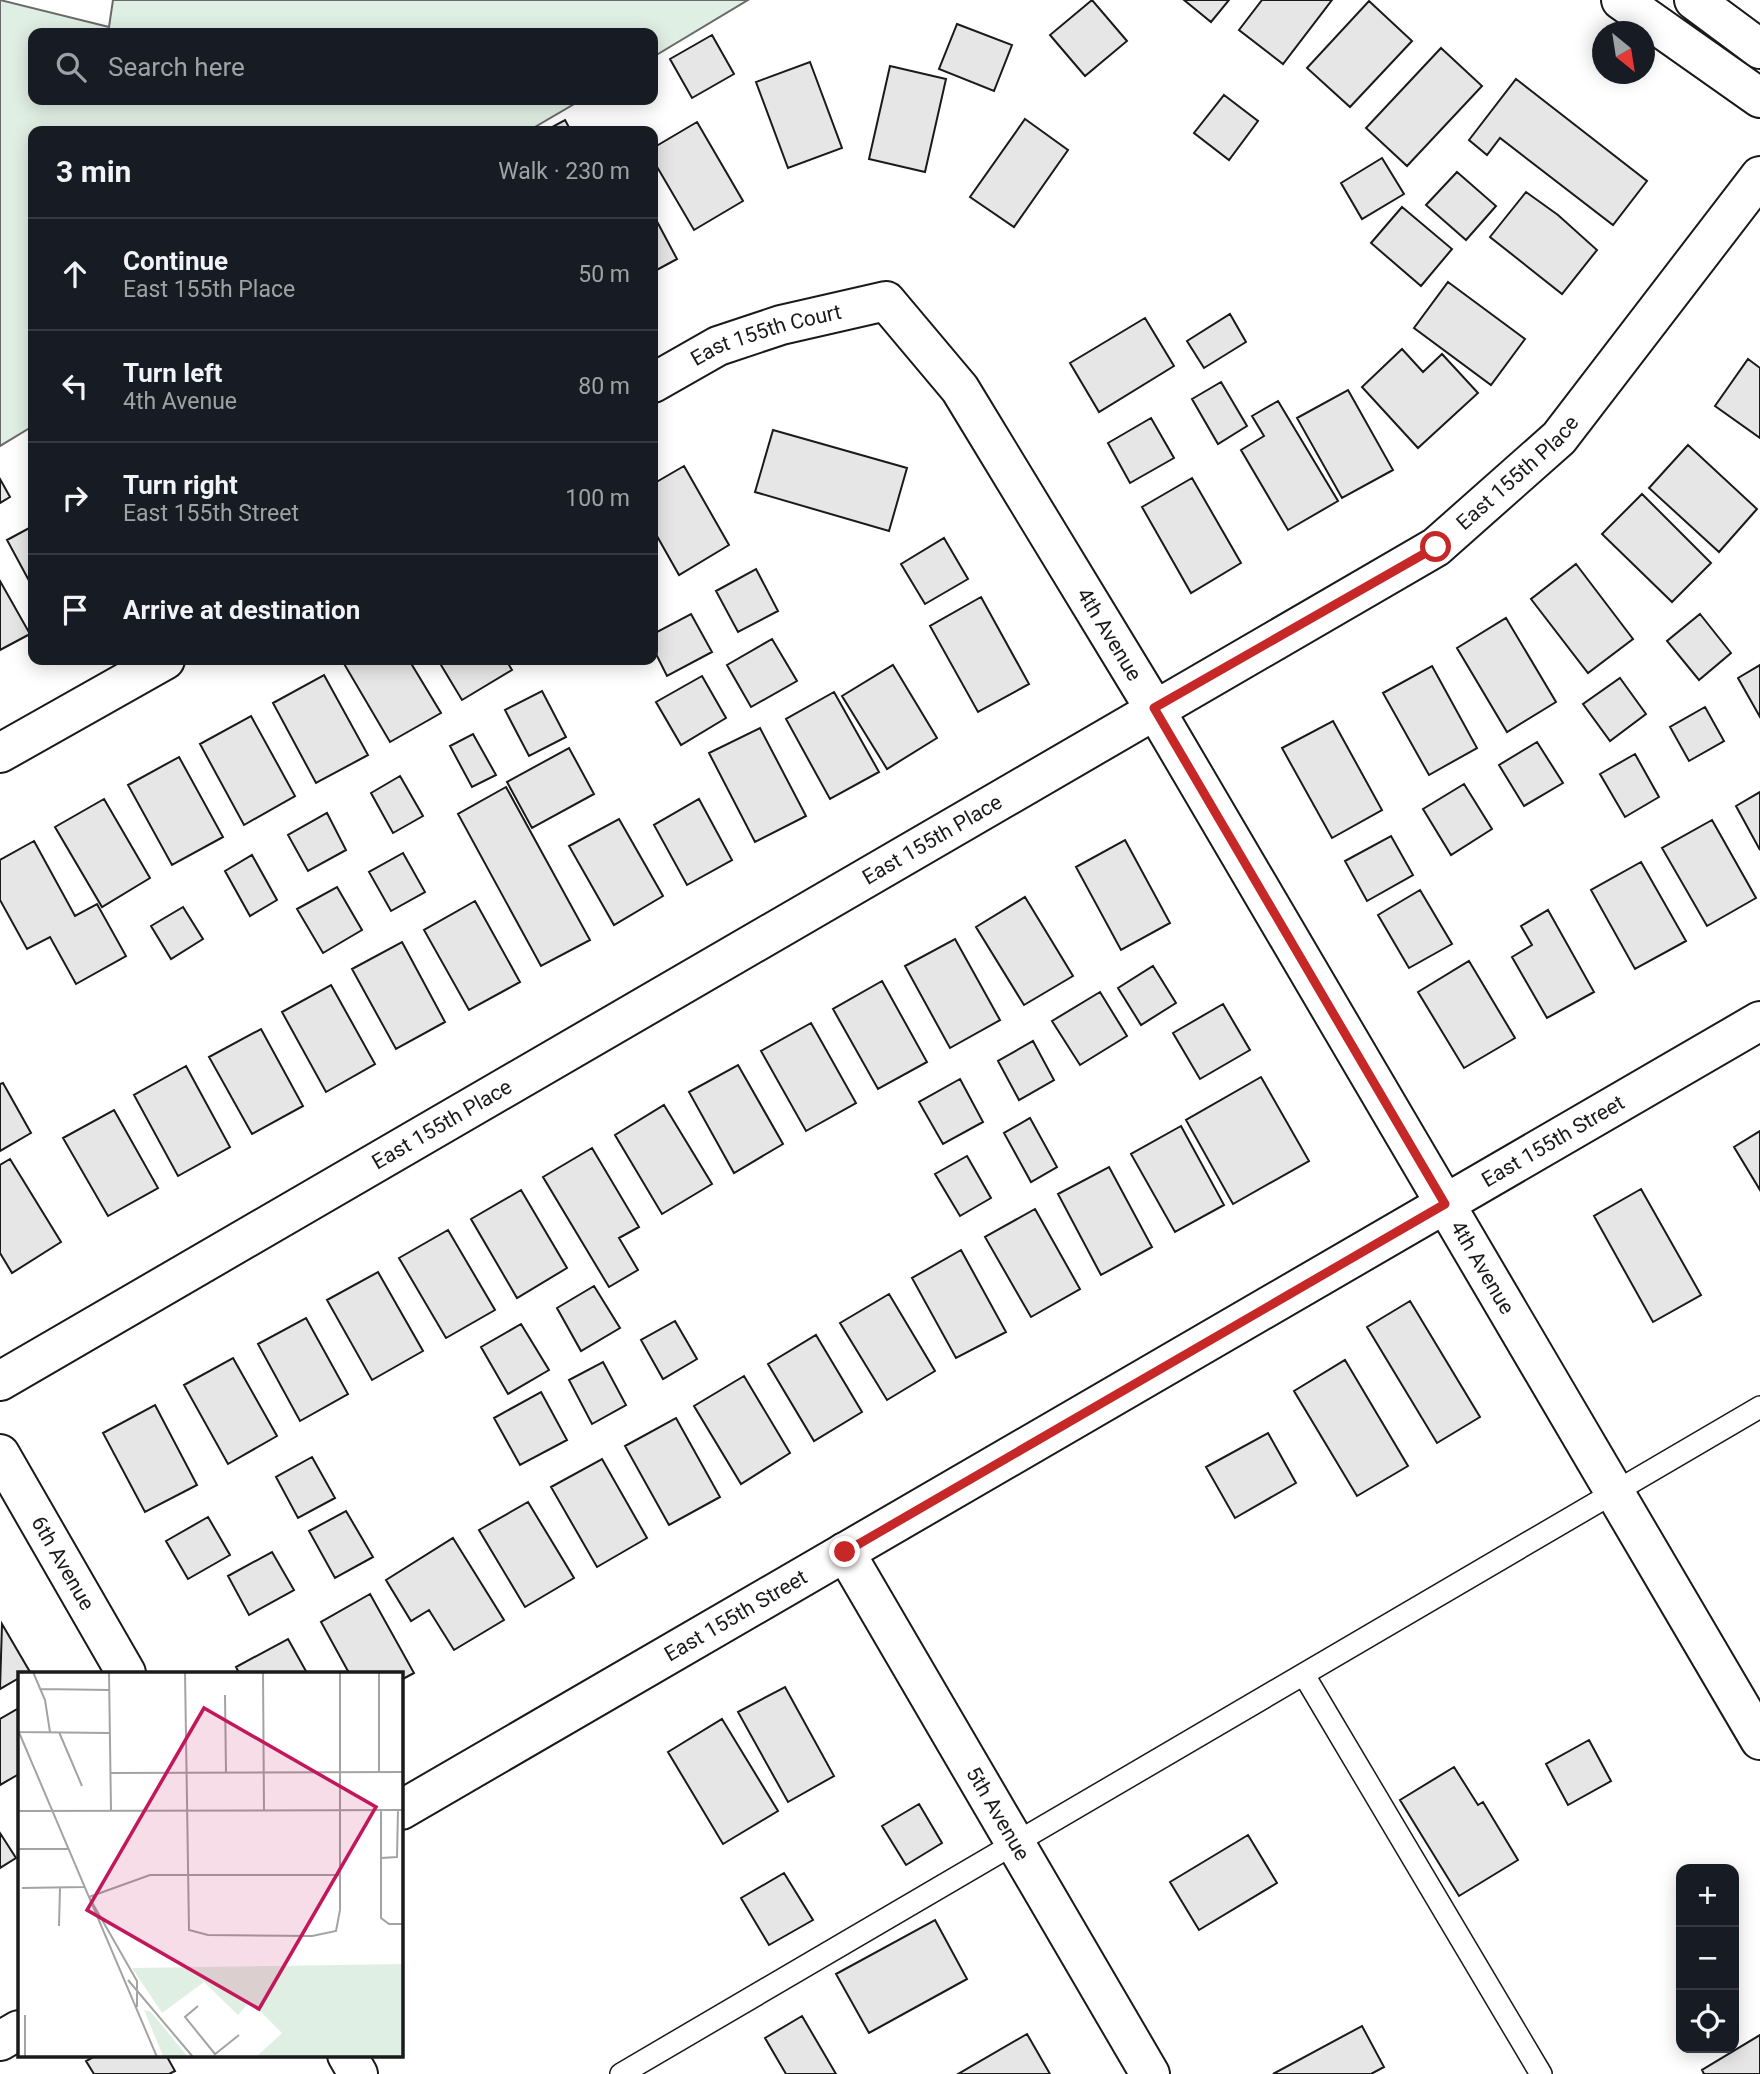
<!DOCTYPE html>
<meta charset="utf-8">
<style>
body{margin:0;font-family:Roboto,sans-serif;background:#242831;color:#f1f3f6}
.controls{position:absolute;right:21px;bottom:21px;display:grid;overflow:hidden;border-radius:14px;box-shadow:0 4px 18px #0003}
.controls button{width:63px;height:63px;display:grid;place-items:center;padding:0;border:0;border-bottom:2px solid #363941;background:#171b24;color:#f1f3f6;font:35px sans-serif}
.compass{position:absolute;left:1592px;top:21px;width:63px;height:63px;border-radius:50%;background:#171b24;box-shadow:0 4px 18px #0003;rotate:150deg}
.stop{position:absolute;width:21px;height:21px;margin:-16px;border:5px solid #c62828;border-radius:50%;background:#fff}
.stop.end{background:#c62828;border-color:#fff;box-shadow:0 2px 7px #0008}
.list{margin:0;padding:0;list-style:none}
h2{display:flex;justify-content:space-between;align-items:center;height:91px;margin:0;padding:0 28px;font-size:30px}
h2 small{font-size:23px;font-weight:400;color:#9ea1a6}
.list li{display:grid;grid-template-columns:46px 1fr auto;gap:21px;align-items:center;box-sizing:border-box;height:112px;padding:0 28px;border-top:2px solid #363941}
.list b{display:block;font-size:26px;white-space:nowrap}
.list p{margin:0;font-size:23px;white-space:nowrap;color:#9ea1a6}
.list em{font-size:23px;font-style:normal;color:#9ea1a6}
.icon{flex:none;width:38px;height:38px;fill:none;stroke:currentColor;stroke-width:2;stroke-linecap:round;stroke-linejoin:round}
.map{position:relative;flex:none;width:1760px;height:2074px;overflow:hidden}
.search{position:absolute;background:#171b24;box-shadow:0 4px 18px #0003;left:28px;top:28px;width:630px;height:77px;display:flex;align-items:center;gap:18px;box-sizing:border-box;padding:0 24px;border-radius:14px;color:#9ea1a6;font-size:26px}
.panel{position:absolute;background:#171b24;box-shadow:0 4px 18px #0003;left:28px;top:126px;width:630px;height:539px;border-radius:14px}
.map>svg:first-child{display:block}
.green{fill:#e0efe3;stroke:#6a6a6a;stroke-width:2}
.building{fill:#e6e6e6;stroke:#1a1a1a;stroke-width:2}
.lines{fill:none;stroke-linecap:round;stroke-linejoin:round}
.lane-casing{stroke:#1a1a1a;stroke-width:24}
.street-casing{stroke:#1a1a1a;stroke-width:42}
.secondary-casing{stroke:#1a1a1a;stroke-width:42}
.lane{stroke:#fff;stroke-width:21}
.street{stroke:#fff;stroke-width:38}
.secondary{stroke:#fff;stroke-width:38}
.route{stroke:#c62828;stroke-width:9}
.labels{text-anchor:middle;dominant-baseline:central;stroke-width:5;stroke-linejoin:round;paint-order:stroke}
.street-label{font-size:21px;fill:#1a1a1a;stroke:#fff}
.inset-road{fill:none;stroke:#a3a3a3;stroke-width:2}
.view{fill:#c2185b;fill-opacity:0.15;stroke:#c2185b;stroke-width:3.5}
.inset-edge{fill:none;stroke:#1a1a1a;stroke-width:3.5}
</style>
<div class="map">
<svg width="1760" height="2074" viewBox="0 0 1760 2074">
<rect width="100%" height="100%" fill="#fff"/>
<path class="green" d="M 0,0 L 109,27 L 113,0 L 748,0 L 653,57 L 653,33 L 33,33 L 33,100 L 581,100 L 528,131 L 33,131 L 33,426 L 0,446 Z"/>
<path class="building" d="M 1092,0 L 1127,41 L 1085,76 L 1050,35 Z
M 1184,0 L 1229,0 L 1211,22 Z
M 1262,0 L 1332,0 L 1283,64 L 1239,30 Z
M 1369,1 L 1412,41 L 1350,107 L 1307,68 Z
M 957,24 L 1012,45 L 994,91 L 939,69 Z
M 712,35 L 734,74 L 692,98 L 670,59 Z
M 1441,48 L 1482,86 L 1407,166 L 1366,128 Z
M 810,62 L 842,148 L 788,168 L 756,82 Z
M 890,66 L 946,79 L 925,172 L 869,159 Z
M 1516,79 L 1647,181 L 1613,225 L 1500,138 L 1487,155 L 1469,140 Z
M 1224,95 L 1258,121 L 1229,160 L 1194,133 Z
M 1025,119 L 1068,150 L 1014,227 L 970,197 Z
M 565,120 L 571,131 L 545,131 Z
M 697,122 L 743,201 L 694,230 L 653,160 L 653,148 Z
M 1382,158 L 1404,194 L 1362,219 L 1341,183 Z
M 1457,172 L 1496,206 L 1466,240 L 1426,205 Z
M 1526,192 L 1558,215 L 1597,250 L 1562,294 L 1490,237 Z
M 1402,207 L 1452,249 L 1421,286 L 1371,243 Z
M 653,214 L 677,259 L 653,272 Z
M 1448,282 L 1525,339 L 1491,385 L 1414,328 Z
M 1230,314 L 1246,342 L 1204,368 L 1187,341 Z
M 1145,318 L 1174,366 L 1099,412 L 1070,363 Z
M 1402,349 L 1423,372 L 1442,354 L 1478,393 L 1418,448 L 1362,387 Z
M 1748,359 L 1760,368 L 1760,438 L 1715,406 Z
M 1221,382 L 1247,426 L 1218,444 L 1192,399 Z
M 1348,390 L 1393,470 L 1342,498 L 1297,418 Z
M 1278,401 L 1338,501 L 1288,530 L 1241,450 L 1264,436 L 1252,416 Z
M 1151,418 L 1174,458 L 1130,483 L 1108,443 Z
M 773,430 L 907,468 L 889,531 L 755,492 Z
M 1688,445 L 1757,509 L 1719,552 L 1649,488 Z
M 684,466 L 729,545 L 679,575 L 653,529 L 653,484 Z
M 1192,478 L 1241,563 L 1191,593 L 1142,507 Z
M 0,479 L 10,497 L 0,503 Z
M 1642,494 L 1711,563 L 1672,602 L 1602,534 Z
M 33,526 L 33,588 L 7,540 Z
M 944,538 L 968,579 L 925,604 L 901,564 Z
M 1576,564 L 1633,639 L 1588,673 L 1531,599 Z
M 756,569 L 778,611 L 738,632 L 716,591 Z
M 0,581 L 30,634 L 0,650 Z
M 981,597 L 1029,684 L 978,712 L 930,626 Z
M 691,614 L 712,652 L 667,676 L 653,648 L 653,634 Z
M 1700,614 L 1731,653 L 1699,680 L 1667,641 Z
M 1506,618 L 1556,702 L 1507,732 L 1457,648 Z
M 772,639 L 797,681 L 751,707 L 727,665 Z
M 347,660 L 409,660 L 441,713 L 390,742 L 343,662 Z
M 438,660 L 506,660 L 512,670 L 462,700 Z
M 893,665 L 937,738 L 887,769 L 842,696 Z
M 1760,665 L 1760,717 L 1738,678 Z
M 1432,666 L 1477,748 L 1429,775 L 1383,693 Z
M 324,675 L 368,755 L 316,783 L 273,703 Z
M 702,676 L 726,718 L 681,745 L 656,702 Z
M 1620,678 L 1646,714 L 1610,741 L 1583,704 Z
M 542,691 L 566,737 L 529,756 L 505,710 Z
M 834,692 L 879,772 L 830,799 L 786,719 Z
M 1705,707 L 1724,741 L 1689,761 L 1670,727 Z
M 251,716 L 295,796 L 244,825 L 200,744 Z
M 1333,721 L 1382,810 L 1332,838 L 1282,748 Z
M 760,728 L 806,816 L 755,842 L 709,753 Z
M 473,734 L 496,775 L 472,787 L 450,746 Z
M 1537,742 L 1563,783 L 1524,806 L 1499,765 Z
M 569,748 L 594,794 L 532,828 L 507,782 Z
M 1635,754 L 1659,797 L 1625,817 L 1600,774 Z
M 179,757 L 223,837 L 172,865 L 128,785 Z
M 400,776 L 423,816 L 393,833 L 371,793 Z
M 1464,784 L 1492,829 L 1451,855 L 1423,809 Z
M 506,787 L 590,940 L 541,966 L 458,814 Z
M 1760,792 L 1760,850 L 1736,806 Z
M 104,799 L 150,878 L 102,907 L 55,827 Z
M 699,799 L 732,860 L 687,885 L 654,825 Z
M 327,813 L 346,850 L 308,871 L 288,835 Z
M 619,819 L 663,896 L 614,925 L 569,846 Z
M 1712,820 L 1756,898 L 1707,926 L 1662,848 Z
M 1391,836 L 1413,875 L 1367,901 L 1345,861 Z
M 1125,840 L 1170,923 L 1121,950 L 1076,867 Z
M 34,841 L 75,916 L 97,904 L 126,956 L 76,984 L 50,937 L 27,949 L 0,900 L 0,860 Z
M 403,853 L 425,892 L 391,911 L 369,872 Z
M 252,855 L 277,900 L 250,916 L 225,871 Z
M 1641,862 L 1686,941 L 1635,969 L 1591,890 Z
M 337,887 L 362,930 L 323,953 L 297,909 Z
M 1420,890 L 1452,944 L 1409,968 L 1378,915 Z
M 1025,897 L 1073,976 L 1024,1005 L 976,927 Z
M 475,901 L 520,982 L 469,1010 L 424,930 Z
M 183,907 L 203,939 L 171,959 L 151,926 Z
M 1548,910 L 1594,992 L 1547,1018 L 1512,957 L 1532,945 L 1521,926 Z
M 955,939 L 1000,1020 L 950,1048 L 905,966 Z
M 402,942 L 445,1022 L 396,1049 L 352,969 Z
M 1469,961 L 1515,1038 L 1464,1068 L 1418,992 Z
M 1153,966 L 1176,1003 L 1141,1025 L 1118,988 Z
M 882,981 L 927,1062 L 878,1089 L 833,1009 Z
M 331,985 L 375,1064 L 326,1092 L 282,1012 Z
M 1100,992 L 1127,1036 L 1080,1065 L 1052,1021 Z
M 1223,1004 L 1250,1050 L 1200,1079 L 1173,1033 Z
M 811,1023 L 856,1103 L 806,1131 L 761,1051 Z
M 261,1029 L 303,1106 L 252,1134 L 209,1057 Z
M 1033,1041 L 1054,1080 L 1019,1100 L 998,1061 Z
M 738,1065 L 783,1144 L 734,1173 L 689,1092 Z
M 186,1066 L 230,1147 L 178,1176 L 134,1095 Z
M 1261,1077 L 1309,1161 L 1233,1204 L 1186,1120 Z
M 960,1079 L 983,1122 L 943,1144 L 919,1102 Z
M 3,1083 L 31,1133 L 0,1151 L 0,1084 Z
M 664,1105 L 712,1184 L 662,1214 L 615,1135 Z
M 114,1110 L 158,1188 L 108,1216 L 63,1138 Z
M 1030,1118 L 1057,1167 L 1031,1182 L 1004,1133 Z
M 1181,1126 L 1224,1205 L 1175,1232 L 1131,1154 Z
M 1760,1131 L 1760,1190 L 1734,1147 Z
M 592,1148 L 639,1227 L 619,1238 L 638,1270 L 609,1287 L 543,1177 Z
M 967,1156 L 991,1198 L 960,1216 L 935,1174 Z
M 10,1159 L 61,1242 L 12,1273 L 0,1253 L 0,1165 Z
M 1109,1167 L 1152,1247 L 1101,1275 L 1058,1194 Z
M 1641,1189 L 1701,1295 L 1653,1322 L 1594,1216 Z
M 521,1190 L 567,1268 L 517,1298 L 471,1219 Z
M 1035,1209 L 1080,1289 L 1031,1317 L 985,1237 Z
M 448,1230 L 495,1310 L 446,1338 L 399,1258 Z
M 961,1250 L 1006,1332 L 956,1358 L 912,1278 Z
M 378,1272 L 423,1351 L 372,1380 L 327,1300 Z
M 594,1286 L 620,1328 L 581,1351 L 557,1308 Z
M 889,1294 L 935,1371 L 887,1400 L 840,1323 Z
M 1410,1301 L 1480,1417 L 1437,1443 L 1367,1327 Z
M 306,1318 L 348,1394 L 300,1421 L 258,1344 Z
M 675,1321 L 697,1359 L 663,1379 L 641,1340 Z
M 521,1324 L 549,1370 L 508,1394 L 481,1347 Z
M 816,1335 L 862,1412 L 814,1441 L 768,1364 Z
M 233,1358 L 277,1436 L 228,1464 L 184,1385 Z
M 1345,1360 L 1408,1466 L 1357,1496 L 1294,1391 Z
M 603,1362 L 626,1405 L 592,1424 L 569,1380 Z
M 744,1376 L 790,1453 L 741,1484 L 694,1406 Z
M 541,1392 L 567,1440 L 520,1465 L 494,1418 Z
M 155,1405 L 197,1485 L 145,1512 L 103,1433 Z
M 676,1418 L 720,1497 L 669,1525 L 625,1446 Z
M 1268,1433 L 1296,1483 L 1235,1518 L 1206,1467 Z
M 312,1457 L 335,1498 L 298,1518 L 276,1477 Z
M 602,1459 L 647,1538 L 597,1567 L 551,1487 Z
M 528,1502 L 574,1578 L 525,1607 L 479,1530 Z
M 346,1511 L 373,1557 L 335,1578 L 309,1531 Z
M 208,1517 L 230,1555 L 188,1579 L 166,1541 Z
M 453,1538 L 504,1620 L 454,1650 L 429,1610 L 411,1621 L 386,1580 Z
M 272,1552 L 294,1590 L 249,1615 L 228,1576 Z
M 370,1594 L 414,1673 L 401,1680 L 401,1673 L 349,1673 L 321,1622 Z
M 2,1624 L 30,1672 L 19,1673 L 19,1678 L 0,1689 Z
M 288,1639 L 307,1673 L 239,1673 L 236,1667 Z
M 785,1687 L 834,1776 L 788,1802 L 738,1712 Z
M 19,1708 L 19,1774 L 0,1785 L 0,1719 Z
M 722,1719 L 778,1811 L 723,1844 L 668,1752 Z
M 1589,1740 L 1611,1781 L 1568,1805 L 1546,1764 Z
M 1454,1767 L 1478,1805 L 1483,1802 L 1518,1860 L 1459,1896 L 1400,1800 Z
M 919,1804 L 942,1843 L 906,1865 L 882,1826 Z
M 0,1833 L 16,1858 L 0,1868 Z
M 1248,1835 L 1277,1883 L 1199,1930 L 1170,1882 Z
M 784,1873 L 813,1920 L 769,1945 L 741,1898 Z
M 935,1920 L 967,1979 L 869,2033 L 836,1974 Z
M 802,2016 L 836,2074 L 786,2074 L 765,2038 Z
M 1362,2026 L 1384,2067 L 1371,2074 L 1273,2074 Z
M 1027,2034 L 1050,2074 L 958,2074 Z
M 1760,2035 L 1760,2074 L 1704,2074 L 1702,2070 Z
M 97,2055 L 166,2055 L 175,2071 L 169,2074 L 94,2074 L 86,2061 Z"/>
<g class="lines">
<g class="lane-casing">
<path id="lane" d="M 1304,1675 L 1541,2074
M 621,2074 L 1760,1407"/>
</g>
<g class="street-casing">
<g id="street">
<path id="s1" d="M 653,383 L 718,346 L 781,325 L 886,301 L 960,389 L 1154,708 L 1760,1740"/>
<path d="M 0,753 L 165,660"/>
<path id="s2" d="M 0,1381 L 1436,547 L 1559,438 L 1760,176"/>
<path id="s3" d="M 0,1454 L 126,1673"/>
<path id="s4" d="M 845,1552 L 1150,2074"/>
<path id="s5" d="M 401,1810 L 1760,1021"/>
<path d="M 0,2041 L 19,2030"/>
<path d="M 347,2055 L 358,2074"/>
</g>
</g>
<g class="secondary-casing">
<path id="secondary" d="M 1621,0 L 1760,98
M 1694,0 L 1760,49"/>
</g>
<use href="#lane" class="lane"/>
<use href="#street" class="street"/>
<use href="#secondary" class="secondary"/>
</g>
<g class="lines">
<path class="route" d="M 845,1552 L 1445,1204 L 1154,708 L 1436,547"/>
</g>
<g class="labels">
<g class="street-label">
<text stroke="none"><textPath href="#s1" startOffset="124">East 155th Court</textPath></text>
<text stroke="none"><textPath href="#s2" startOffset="1771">East 155th Place</textPath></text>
<text stroke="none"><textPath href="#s1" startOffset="651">4th Avenue</textPath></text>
<text stroke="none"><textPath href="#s2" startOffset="1078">East 155th Place</textPath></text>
<text stroke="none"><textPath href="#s2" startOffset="511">East 155th Place</textPath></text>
<text stroke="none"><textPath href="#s5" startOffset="1332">East 155th Street</textPath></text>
<text stroke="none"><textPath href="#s1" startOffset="1386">4th Avenue</textPath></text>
<text stroke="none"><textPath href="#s3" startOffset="126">6th Avenue</textPath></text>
<text stroke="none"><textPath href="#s5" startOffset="387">East 155th Street</textPath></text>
<text stroke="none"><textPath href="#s4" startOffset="303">5th Avenue</textPath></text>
</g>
</g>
<g transform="translate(18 1672)">
<rect width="385" height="385" fill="#fff"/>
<path d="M 385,292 L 385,385 L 238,385 L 264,361 L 232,329 L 220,343 L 186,310 L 144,341 L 114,296 ZM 126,338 L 133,340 L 170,385 L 145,384 Z" fill="#e0efe3"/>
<path class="inset-road" d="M 15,0 L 27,28 L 32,60M 91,0 L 93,139M 167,0 L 171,258 L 190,263 L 294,264 L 318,259 L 322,238 L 322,0M 245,0 L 246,138M 361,0 L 361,100M 22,17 L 92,18M 207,23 L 208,101M 0,58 L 139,385M 0,60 L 92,61M 41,60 L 64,114M 93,101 L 385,100M 363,138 L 363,246 L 371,252 L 385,252M 0,139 L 385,138M 0,177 L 50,177M 363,186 L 379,185 L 380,138M 4,216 L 66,215M 71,225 L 132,203 L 323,203M 71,225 L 119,309 L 119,335M 41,254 L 42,216M 110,308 L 175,385M 180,334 L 167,345 L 197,382M 7,343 L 7,385M 196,383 L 221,363"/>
<path class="view" d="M 186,36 L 358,135 L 241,337 L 69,238 Z"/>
<rect width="385" height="385" class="inset-edge"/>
</g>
</svg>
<div class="controls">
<button>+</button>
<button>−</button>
<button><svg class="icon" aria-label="locate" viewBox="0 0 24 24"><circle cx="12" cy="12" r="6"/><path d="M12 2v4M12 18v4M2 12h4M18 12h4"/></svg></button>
</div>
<svg class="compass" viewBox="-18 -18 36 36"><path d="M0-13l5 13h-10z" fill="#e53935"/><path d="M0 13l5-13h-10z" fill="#9ea1a6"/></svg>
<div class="stop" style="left:1436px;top:547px"></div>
<div class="stop end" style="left:845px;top:1552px"></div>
<div class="search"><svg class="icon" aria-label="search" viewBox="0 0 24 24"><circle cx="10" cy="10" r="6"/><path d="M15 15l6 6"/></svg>Search here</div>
<section class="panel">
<h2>3 min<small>Walk · 230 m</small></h2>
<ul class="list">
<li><svg class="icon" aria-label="ahead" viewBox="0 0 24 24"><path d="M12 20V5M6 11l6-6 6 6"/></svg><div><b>Continue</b><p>East 155th Place</p></div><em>50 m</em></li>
<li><svg class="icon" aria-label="left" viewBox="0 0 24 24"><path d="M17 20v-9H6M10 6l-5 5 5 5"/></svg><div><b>Turn left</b><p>4th Avenue</p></div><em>80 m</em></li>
<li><svg class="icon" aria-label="right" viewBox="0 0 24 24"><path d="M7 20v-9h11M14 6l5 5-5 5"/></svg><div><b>Turn right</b><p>East 155th Street</p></div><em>100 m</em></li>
<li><svg class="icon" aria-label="arrive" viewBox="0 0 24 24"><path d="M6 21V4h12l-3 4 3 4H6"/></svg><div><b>Arrive at destination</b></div></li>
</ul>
</section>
</div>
